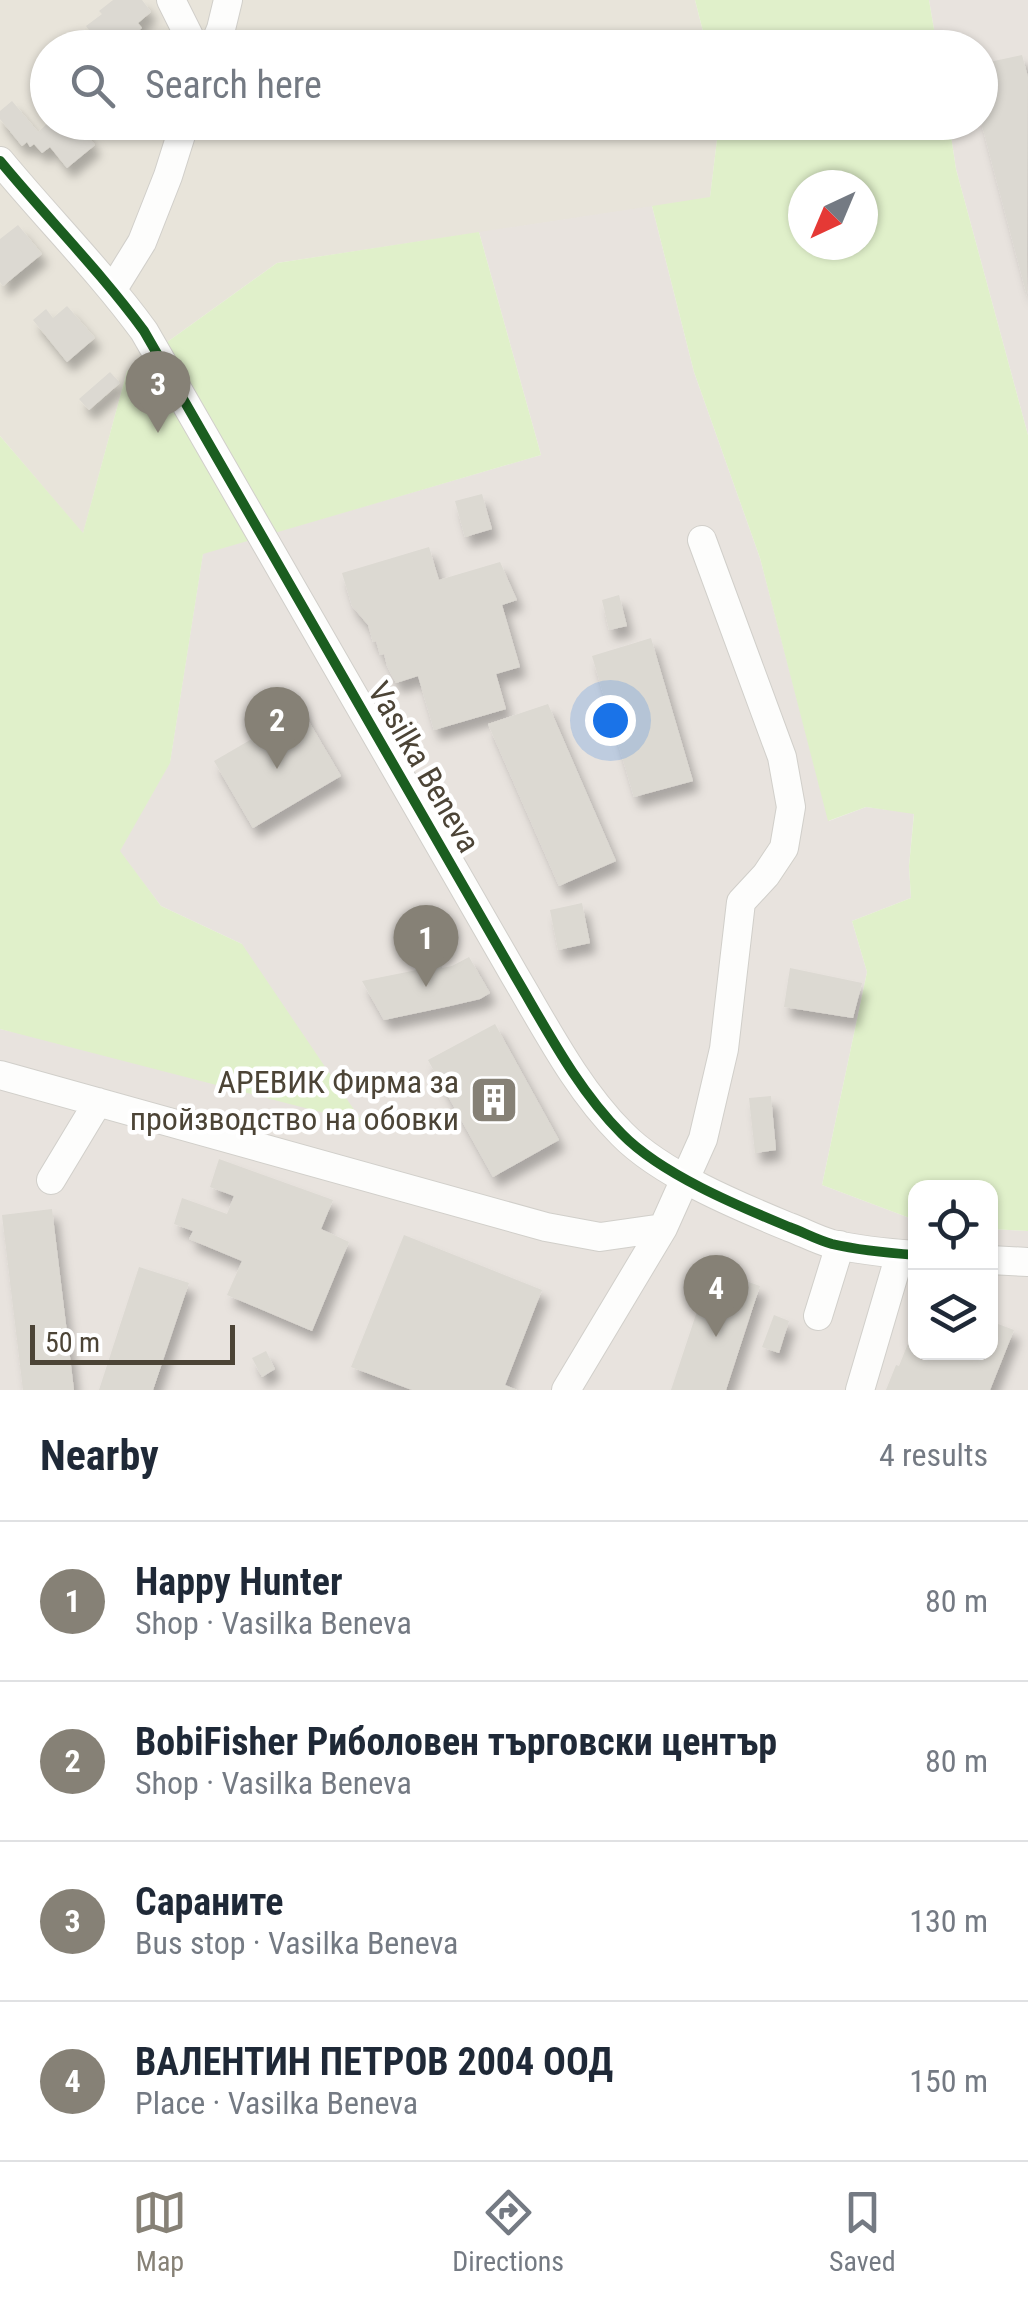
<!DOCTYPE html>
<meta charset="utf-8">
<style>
body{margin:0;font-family:"Roboto Condensed",sans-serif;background:#f2f2f3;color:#1f2937}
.controls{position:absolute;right:30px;bottom:30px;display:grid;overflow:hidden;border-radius:20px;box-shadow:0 2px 8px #0004}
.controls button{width:90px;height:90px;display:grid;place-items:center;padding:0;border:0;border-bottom:2px solid #e0e1e3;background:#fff;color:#1f2937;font:50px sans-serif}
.compass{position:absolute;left:788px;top:170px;width:90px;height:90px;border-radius:50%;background:#fff;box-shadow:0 2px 8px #0004;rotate:224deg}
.scale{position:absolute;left:30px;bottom:25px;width:205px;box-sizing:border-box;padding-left:10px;border:5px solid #4c4436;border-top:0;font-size:28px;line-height:35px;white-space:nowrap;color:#4c4436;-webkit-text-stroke:8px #fff;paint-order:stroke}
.you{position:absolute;left:610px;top:720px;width:35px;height:35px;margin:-25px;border:8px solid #fff;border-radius:50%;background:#1a73e8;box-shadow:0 0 0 15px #1a73e833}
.badge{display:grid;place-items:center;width:65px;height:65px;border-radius:50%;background:#868176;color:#fff;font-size:32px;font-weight:700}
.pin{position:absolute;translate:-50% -82px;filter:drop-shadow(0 2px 5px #0008)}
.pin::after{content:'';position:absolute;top:52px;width:35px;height:30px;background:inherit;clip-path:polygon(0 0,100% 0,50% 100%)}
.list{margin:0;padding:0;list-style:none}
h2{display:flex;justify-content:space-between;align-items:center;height:130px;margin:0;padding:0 40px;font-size:42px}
h2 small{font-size:32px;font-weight:400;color:#747a83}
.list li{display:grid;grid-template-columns:65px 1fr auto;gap:30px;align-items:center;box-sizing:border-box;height:160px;padding:0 40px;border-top:2px solid #e0e1e3}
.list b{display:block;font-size:38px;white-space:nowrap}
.list p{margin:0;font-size:32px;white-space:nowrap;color:#747a83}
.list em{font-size:32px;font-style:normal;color:#747a83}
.icon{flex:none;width:55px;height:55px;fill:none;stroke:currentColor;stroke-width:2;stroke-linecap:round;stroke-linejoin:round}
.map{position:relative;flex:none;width:1028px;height:1390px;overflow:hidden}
.search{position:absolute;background:#fff;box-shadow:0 2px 8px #0004;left:30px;right:30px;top:30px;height:110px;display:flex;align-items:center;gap:25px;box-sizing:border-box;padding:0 35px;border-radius:55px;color:#747a83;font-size:38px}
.sheet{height:770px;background:#fff}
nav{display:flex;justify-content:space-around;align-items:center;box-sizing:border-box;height:140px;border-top:2px solid #e0e1e3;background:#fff;font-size:28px;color:#747a83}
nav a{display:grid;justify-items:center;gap:5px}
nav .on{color:#868176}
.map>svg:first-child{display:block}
.residential{fill:#e8e4da}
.industrial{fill:#e8e3de}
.green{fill:#e0f0ca;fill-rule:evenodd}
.building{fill:#dcd9d2;filter:url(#shadow)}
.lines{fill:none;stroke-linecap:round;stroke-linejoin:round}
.minor-casing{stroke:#d1cfca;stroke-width:30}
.minor{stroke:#fdfdfc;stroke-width:28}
.cycleway-casing{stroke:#fff;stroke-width:16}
.cycleway{stroke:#1b5e20;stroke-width:10}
.labels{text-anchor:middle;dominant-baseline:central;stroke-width:9;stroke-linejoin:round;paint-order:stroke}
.street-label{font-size:32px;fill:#4c4436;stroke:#fff}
.poi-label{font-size:32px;fill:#4c4436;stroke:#fff;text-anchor:end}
</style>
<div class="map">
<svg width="1028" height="1390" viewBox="0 0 1028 1390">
<defs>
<filter id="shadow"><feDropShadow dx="6" dy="10" stdDeviation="5" flood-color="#0004"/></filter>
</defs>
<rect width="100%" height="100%" fill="#f3f2ed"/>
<path class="residential" d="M 0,0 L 695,0 L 707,47 L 48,48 L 48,122 L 719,123 L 710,198 L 277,263 L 127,371 L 83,534 L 0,436 Z"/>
<path class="industrial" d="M 929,0 L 1028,0 L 1028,435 L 956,169 L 949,123 L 980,122 L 980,48 L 937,47 Z
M 652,206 L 694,372 L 760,558 L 829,821 L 866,807 L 914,813 L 909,866 L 911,898 L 852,921 L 867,972 L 822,1185 L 915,1220 L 916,1352 L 990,1352 L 991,1229 L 1028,1231 L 1028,1390 L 0,1390 L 0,1029 L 14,1032 L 242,944 L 161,906 L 119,851 L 170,762 L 203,553 L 541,455 L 479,232 Z"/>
<path class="green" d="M 695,0 L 929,0 L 937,47 L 707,47 Z
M 719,123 L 949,123 L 956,169 L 1028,435 L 1028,1231 L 991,1229 L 990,1188 L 916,1188 L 915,1220 L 822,1185 L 867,972 L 852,921 L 911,898 L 909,866 L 914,814 L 866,807 L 828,821 L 760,558 L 694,372 L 652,206 L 710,197 ZM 803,185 L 863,185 L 863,245 L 803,245 Z
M 479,232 L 541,455 L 203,554 L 170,763 L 120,851 L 161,906 L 242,944 L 363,1123 L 0,1029 L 0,436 L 83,533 L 127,371 L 277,263 Z"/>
<path class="building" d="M 113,0 L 142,0 L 151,12 L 138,23 L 142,28 L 117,48 L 102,48 L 86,26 L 102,14 L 99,11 Z
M 1022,55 L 1028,77 L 1027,296 L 980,118 L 980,64 Z
M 12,101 L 38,132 L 49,122 L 78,122 L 95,145 L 67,168 L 50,147 L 42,153 L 34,144 L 30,147 L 27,142 L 22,146 L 0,119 L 0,111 Z
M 18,225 L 42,254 L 3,286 L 0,282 L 0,239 Z
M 67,306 L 95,338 L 67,362 L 33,320 L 46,309 L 53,318 Z
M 110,372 L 120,383 L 89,410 L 79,399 Z
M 482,494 L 492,529 L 465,537 L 455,501 Z
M 429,547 L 439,580 L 500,562 L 517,600 L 502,605 L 520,667 L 496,674 L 506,709 L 434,730 L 418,676 L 396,683 L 387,666 L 384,654 L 380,655 L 376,641 L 373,642 L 368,625 L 352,606 L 342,573 Z
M 619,595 L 627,626 L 609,630 L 602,600 Z
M 651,638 L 693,781 L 634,797 L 592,656 Z
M 548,704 L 616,861 L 559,886 L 488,724 Z
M 302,710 L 341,776 L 253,828 L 214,761 Z
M 582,903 L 590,943 L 558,950 L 550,910 Z
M 469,957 L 490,993 L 480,999 L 450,1006 L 384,1020 L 362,981 L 442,965 L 442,968 L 452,966 Z
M 790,968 L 862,983 L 853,1018 L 784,1007 Z
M 495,1024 L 559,1140 L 493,1177 L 428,1060 Z
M 771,1096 L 776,1150 L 755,1153 L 749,1098 Z
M 219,1159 L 333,1200 L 321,1229 L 349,1242 L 312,1331 L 227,1295 L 242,1261 L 189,1239 L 193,1231 L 174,1224 L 182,1198 L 227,1214 L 234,1196 L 210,1187 Z
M 52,1209 L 74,1390 L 23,1390 L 2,1215 Z
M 404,1235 L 542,1290 L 505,1385 L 517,1390 L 412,1390 L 351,1367 Z
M 139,1267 L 189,1283 L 153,1390 L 99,1390 Z
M 711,1269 L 760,1286 L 753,1307 L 726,1390 L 671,1390 Z
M 774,1315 L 789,1321 L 779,1353 L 762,1347 Z
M 990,1321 L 1014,1330 L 990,1390 L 886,1390 L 896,1365 L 899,1366 L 915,1326 L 916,1352 L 990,1352 Z
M 266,1351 L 275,1369 L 262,1377 L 252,1358 Z"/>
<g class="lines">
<g class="minor-casing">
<path id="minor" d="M 171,0 L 189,36 L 191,48
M 213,48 L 221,29 L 228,0
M 0,161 C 47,218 100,271 144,331 L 515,976 C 547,1030 577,1089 622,1134 C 661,1174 738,1206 789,1227 C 803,1232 817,1240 832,1244 C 858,1250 888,1253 916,1255
M 113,289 L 142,242 L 168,176 L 185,122
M 0,1075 L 546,1227 L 600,1237 L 663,1228
M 51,1180 L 98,1102
M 990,1260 L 1028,1262
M 818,1316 L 840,1245
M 566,1390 L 663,1228 L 703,1139 L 724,1049 L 741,902 L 766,875 L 784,848 L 791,807 L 782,757 L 702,540
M 860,1390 L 900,1254"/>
</g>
<use href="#minor" class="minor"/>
<g class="cycleway-casing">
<path id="cycleway" d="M 0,161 C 47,218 100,271 144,331 L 515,976 C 547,1030 577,1089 622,1134 C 661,1174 738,1206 789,1227 C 803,1232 817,1240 832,1244 C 858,1250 888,1253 916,1255"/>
</g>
<use href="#cycleway" class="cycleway"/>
</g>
<defs>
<g id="building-square" transform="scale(2.5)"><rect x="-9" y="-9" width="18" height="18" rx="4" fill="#868176" stroke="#fff"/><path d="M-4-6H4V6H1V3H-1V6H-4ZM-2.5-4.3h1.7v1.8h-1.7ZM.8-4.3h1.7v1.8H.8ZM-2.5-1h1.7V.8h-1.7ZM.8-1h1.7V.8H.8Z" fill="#fff"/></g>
</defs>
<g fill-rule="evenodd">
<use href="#building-square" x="494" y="1100"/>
</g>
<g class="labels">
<g class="street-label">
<text transform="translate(424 767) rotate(60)">Vasilka Beneva</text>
</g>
<g class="poi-label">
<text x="459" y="1082">АРЕВИК Фирма за<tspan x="459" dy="37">пройзводство на обовки</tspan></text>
</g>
</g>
</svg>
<div class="controls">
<button><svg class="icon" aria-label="locate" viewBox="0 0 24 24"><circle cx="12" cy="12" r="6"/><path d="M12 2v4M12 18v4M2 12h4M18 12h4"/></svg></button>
<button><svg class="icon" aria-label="layers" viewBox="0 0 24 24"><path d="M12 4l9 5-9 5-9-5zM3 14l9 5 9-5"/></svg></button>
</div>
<svg class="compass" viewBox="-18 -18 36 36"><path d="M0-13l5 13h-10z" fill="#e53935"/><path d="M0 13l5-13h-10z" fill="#747a83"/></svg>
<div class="scale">50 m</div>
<div class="you"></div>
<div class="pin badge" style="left:426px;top:987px">1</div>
<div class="pin badge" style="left:277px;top:769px">2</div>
<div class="pin badge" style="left:158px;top:433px">3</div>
<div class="pin badge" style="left:716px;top:1337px">4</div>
<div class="search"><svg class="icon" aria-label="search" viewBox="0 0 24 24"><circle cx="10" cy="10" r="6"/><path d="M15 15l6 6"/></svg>Search here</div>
</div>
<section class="sheet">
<h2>Nearby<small>4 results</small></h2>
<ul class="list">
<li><span class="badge">1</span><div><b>Happy Hunter</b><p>Shop · Vasilka Beneva</p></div><em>80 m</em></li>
<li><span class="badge">2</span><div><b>BobiFisher Риболовен търговски център</b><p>Shop · Vasilka Beneva</p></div><em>80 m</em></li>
<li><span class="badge">3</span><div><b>Сараните</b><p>Bus stop · Vasilka Beneva</p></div><em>130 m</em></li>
<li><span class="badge">4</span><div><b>ВАЛЕНТИН ПЕТРОВ 2004 ООД</b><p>Place · Vasilka Beneva</p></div><em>150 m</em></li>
</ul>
</section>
<nav>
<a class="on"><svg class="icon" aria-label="map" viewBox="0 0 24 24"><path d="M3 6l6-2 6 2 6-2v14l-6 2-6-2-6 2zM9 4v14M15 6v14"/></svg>Map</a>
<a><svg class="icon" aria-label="directions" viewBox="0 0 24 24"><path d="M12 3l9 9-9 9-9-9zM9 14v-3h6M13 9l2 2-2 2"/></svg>Directions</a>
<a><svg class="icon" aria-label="saved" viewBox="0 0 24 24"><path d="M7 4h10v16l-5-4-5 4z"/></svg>Saved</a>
</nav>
